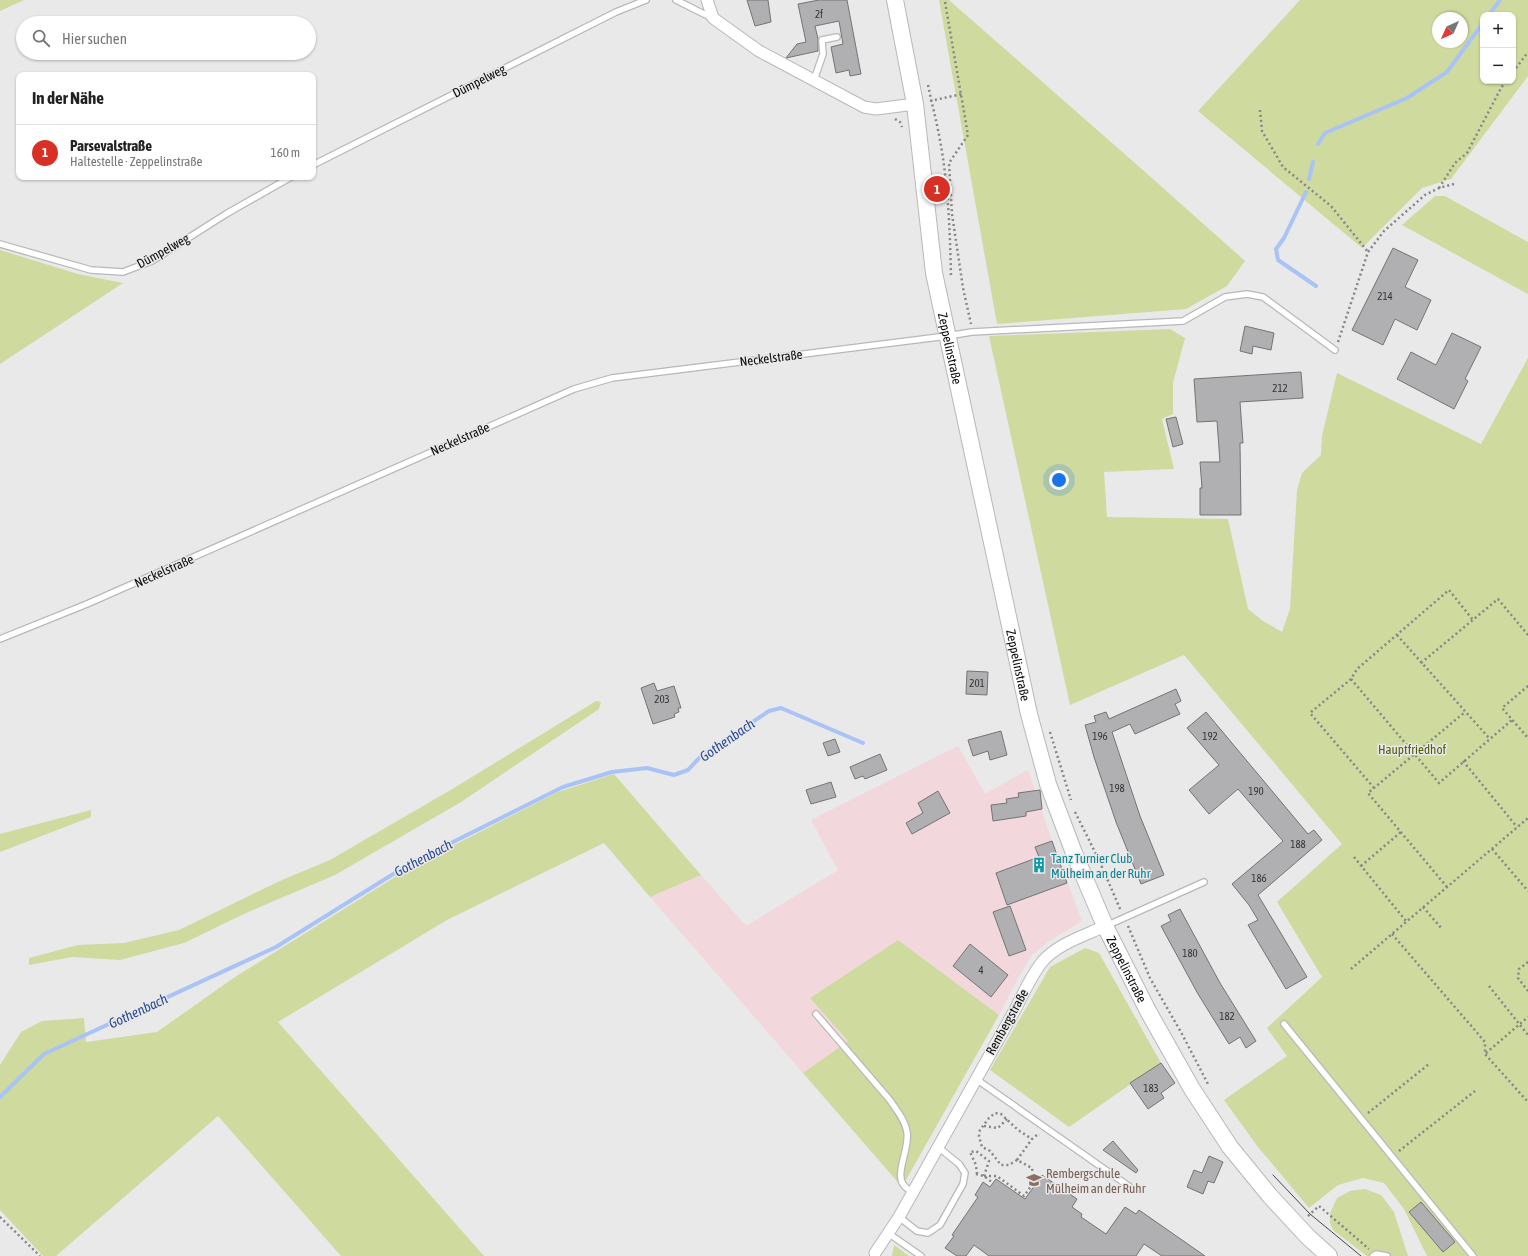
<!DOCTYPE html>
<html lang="de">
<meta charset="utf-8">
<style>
body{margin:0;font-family:"Asap Condensed",sans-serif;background:#f2f2f2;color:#222}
.controls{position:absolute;right:12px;top:12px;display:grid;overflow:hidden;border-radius:8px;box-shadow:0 1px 3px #0004}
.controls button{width:36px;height:36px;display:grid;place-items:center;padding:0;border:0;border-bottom:1px solid #e0e0e0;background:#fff;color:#222;font:20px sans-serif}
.compass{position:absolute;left:1432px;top:12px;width:36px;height:36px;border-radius:50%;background:#fff;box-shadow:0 1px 3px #0004;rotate:225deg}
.you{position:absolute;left:1059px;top:480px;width:14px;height:14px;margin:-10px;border:3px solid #fff;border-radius:50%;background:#1a73e8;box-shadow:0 0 0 6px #1a73e833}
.badge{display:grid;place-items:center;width:26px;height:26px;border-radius:50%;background:#d93025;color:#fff;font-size:13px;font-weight:700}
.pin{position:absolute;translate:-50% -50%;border:2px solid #fff;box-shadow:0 1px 4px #0006}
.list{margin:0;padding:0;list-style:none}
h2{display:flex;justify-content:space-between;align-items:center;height:52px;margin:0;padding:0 16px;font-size:17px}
h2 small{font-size:13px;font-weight:400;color:#767676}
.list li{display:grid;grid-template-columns:26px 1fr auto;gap:12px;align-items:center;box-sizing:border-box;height:56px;padding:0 16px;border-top:1px solid #e0e0e0}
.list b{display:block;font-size:15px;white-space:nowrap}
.list p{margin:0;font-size:13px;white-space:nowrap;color:#767676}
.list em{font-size:13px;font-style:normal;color:#767676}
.icon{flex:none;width:22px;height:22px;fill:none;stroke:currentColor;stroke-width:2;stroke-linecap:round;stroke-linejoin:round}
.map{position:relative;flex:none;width:1528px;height:1256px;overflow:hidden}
.search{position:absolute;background:#fff;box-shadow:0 1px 3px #0004;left:16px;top:16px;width:300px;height:44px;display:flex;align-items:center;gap:10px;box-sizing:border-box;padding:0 14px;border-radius:22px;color:#767676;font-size:15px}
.panel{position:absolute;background:#fff;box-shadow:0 1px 3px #0004;left:16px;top:72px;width:300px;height:108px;border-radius:8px}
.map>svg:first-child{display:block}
.commercial{fill:#f2d7dd}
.green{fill:#cfda9f;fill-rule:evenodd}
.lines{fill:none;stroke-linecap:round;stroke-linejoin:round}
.stream{stroke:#aac3f6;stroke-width:4}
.building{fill:#b0afb1;stroke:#747475}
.lane-casing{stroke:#b8b8b9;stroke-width:8}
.street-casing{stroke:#b8b8b9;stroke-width:13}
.secondary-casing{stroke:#b8b8b9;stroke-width:18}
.path{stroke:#868687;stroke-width:2.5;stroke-dasharray:2 3;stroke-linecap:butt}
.lane{stroke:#fff;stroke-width:5.5}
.street{stroke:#fff;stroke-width:11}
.secondary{stroke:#fff;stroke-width:16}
.tram{stroke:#464646;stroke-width:1}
.labels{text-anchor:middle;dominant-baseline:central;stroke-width:3;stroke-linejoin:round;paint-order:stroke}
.number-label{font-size:11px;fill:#353535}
.street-label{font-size:13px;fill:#0c0c0c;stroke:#e9e9ea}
.park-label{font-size:13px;fill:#525c07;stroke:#e9e9ea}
.culture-label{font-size:13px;fill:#0d838f;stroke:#e9e9ea;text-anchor:start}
.education-label{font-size:13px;fill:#785e54;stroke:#e9e9ea;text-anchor:start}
.water-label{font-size:14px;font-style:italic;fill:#2c4a93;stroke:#e9e9ea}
</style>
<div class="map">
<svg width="1528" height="1256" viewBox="0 0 1528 1256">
<rect width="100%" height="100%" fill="#e9e9ea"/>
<path class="commercial" d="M 958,746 L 985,794 L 1028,770 L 1052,841 L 1082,921 L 1049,941 L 1032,955 L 1018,978 L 999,1015 L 898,940 L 810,998 L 848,1041 L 803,1073 L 650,897 L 701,875 L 746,926 L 838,870 L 811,820 Z"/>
<path class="green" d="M 0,0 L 24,0 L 0,11 Z
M 939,0 L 949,0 L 1144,171 L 1245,261 L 1227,286 L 1186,309 L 997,324 Z
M 1300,0 L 1528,0 L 1528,76 L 1451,179 L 1422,188 L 1362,248 L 1198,111 ZM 1483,15 L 1513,15 L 1513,81 L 1483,81 ZM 1438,18 L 1462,18 L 1462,42 L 1438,42 Z
M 1435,196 L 1445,196 L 1528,242 L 1528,294 L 1402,225 Z
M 0,250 L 78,274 L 123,283 L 0,364 Z
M 1170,329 L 1185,338 L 1173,383 L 1173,414 L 1162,419 L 1174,469 L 1104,472 L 1107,517 L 1228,519 L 1248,609 L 1263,621 L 1282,632 L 1290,609 L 1297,490 L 1302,473 L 1321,455 L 1322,436 L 1337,373 L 1481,444 L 1528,358 L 1528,1256 L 1427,1256 L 1404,1209 L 1384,1183 L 1363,1178 L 1338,1185 L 1309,1208 L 1258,1147 L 1224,1100 L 1287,1056 L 1267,1028 L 1322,977 L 1277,902 L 1342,844 L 1184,655 L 1070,705 L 989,336 Z
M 596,701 L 601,702 L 599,709 L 461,802 L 335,875 L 246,913 L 184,943 L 120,960 L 72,957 L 29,965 L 29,958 L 78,945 L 124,943 L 179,930 L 282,880 L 330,860 L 454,788 Z
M 614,774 L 701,875 L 650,897 L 604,843 L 447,920 L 278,1022 L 484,1256 L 341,1256 L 218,1116 L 56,1256 L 43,1256 L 0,1210 L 0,1065 L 21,1032 L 42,1021 L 84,1018 L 86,1042 L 157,1032 L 235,977 L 411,867 L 558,792 Z
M 91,810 L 91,817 L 0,852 L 0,834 Z
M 898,940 L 999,1015 L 902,1187 L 803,1073 L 848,1041 L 810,998 Z
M 1085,948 L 1099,953 L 1161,1063 L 1069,1127 L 990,1070 L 1050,967 Z
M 1365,1189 L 1381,1195 L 1394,1212 L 1408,1256 L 1367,1256 L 1333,1230 L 1330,1223 L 1330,1213 L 1337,1198 L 1350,1191 Z
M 894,1245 L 909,1256 L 892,1256 Z"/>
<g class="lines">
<path class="stream" d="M 1489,15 L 1500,0
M 1318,144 L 1325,133 L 1407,98 L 1447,72 L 1483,23
M 1309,179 L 1313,162
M 1306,192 L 1284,238 L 1276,249 L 1278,260 L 1316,286
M 0,1097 L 44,1054 L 276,947 L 411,863 L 563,787 L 612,772 L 647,768 L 674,775 L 688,770 L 701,756 L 769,711 L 781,708 L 863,743"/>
</g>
<path class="building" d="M 747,0 L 768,0 L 771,22 L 755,26 Z
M 819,0 L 847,0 L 861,74 L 850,76 L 849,70 L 836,73 L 831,47 L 843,44 L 839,21 L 815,26 L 818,39 L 818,51 L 786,58 L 797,44 L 806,42 L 798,4 Z
M 1393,248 L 1418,260 L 1405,287 L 1431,300 L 1417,330 L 1395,319 L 1383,345 L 1352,330 Z
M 1245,326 L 1274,333 L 1271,350 L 1253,346 L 1252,354 L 1240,351 Z
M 1452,333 L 1481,347 L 1465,379 L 1468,381 L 1454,409 L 1397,379 L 1411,352 L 1436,365 Z
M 1301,372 L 1303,398 L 1240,402 L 1243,443 L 1240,443 L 1241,515 L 1200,515 L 1200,488 L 1202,488 L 1200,462 L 1220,462 L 1217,421 L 1197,422 L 1194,379 Z
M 1176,417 L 1183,444 L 1173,447 L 1166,419 Z
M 967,671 L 988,672 L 987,695 L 966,694 Z
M 654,683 L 657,691 L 674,686 L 681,708 L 678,708 L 679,712 L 674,714 L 675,717 L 653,724 L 641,688 Z
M 1176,689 L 1181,701 L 1175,704 L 1180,714 L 1135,734 L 1130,724 L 1112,732 L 1140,816 L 1164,875 L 1141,884 L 1116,822 L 1094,757 L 1085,725 L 1096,722 L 1094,716 L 1106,712 L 1109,719 Z
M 1206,712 L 1308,834 L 1314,830 L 1322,840 L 1258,895 L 1307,977 L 1286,989 L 1248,925 L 1258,920 L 1249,905 L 1232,884 L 1283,841 L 1238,789 L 1209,814 L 1189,790 L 1219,765 L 1187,728 Z
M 1001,731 L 1007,755 L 990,760 L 988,751 L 973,756 L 968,740 Z
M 835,739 L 840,752 L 828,756 L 823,743 Z
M 880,754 L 887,770 L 865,779 L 863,776 L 855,779 L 850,767 Z
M 831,782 L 836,797 L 811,804 L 806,790 Z
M 1040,790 L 1042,809 L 1026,812 L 1026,816 L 993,821 L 991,805 L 1007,803 L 1006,799 L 1019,797 L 1018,793 Z
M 938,791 L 950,813 L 912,834 L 906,823 L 923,813 L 918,803 Z
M 1052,841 L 1067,883 L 1007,905 L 996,873 L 1039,857 L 1035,847 Z
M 1010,906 L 1026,950 L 1009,956 L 993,912 Z
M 1180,909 L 1220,983 L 1256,1041 L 1246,1048 L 1240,1037 L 1229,1044 L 1198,994 L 1161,926 L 1171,921 L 1168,915 Z
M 970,944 L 1008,975 L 991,997 L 953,966 Z
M 1161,1063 L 1175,1083 L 1161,1093 L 1164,1098 L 1148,1109 L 1130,1083 Z
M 1113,1141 L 1138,1170 L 1136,1173 L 1103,1150 Z
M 1209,1156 L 1223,1162 L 1214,1183 L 1208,1181 L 1203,1194 L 1187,1187 L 1194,1170 L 1202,1173 Z
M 1042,1175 L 1077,1199 L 1072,1207 L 1082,1214 L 1081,1217 L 1106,1234 L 1125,1207 L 1136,1214 L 1139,1210 L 1205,1256 L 1162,1256 L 1144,1244 L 1136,1256 L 989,1256 L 974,1245 L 966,1256 L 957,1256 L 945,1248 L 954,1236 L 952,1235 L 978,1197 L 975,1195 L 983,1182 L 990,1187 L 996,1179 L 1025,1199 Z
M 1421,1202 L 1455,1242 L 1443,1252 L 1409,1212 Z"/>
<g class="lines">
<g class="lane-casing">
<path id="lane" d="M 676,0 L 712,18
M 814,80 L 823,54 L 822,40 L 837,37
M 313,165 L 616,12 L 646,0
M 0,244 L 91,270 L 123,272 L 152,261 L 226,214 L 291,177
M 0,639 L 87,604 L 574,389 L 612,378 L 947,336 L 972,332 L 1183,321 L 1225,297 L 1247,294 L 1263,297 L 1335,350
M 1106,926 L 1204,882
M 816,1014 L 889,1099 C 896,1109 905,1120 907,1132 C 910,1147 895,1173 903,1184 C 905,1188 909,1190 913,1192
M 1284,1024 L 1473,1256
M 976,1079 L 1130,1187
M 899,1217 L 917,1231 L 928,1233 L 940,1225 L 963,1184 L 965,1173 L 959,1164 L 938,1147
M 888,1233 L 921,1256
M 1373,1256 L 1376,1254 L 1387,1256"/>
</g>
<g class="street-casing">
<path id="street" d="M 707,0 L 713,18 L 759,51 L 864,107 L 876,109 L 915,104
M 875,1253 L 899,1217 L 1016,1008 C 1024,992 1031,976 1042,962 C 1057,944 1084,936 1105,926"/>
</g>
<g class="secondary-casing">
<g id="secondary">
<path id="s1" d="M 895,0 L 915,104 L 934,273 L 1029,714 L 1048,784 L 1074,853 L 1105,926 L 1148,1011 L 1192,1089 L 1230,1147 L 1270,1196 L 1308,1237 L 1329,1256"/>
</g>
</g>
<path class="path" d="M 945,2 L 968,135 L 949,163 L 952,214 L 963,288 L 971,324
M 1513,72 L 1528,52
M 928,85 C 931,100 935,115 938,130 C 948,178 950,228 951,278
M 930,101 L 962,94
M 1260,110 L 1262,131 L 1283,167 L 1331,206 L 1368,252
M 895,119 L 900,122 L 902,127
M 1439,188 L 1455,163 L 1467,153 L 1501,88 L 1506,81
M 1338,342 L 1368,252 L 1384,231 L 1425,195 L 1439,188 L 1454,184
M 1397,635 L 1489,738
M 1421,663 L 1498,599 L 1528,635
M 1351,679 L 1439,783 L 1512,720
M 1528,686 L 1502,708 L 1528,738
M 1050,732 L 1071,800
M 1463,761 L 1517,827
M 1374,788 L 1310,713 L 1351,679 L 1357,669 L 1449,590 L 1473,620
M 1075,812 L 1099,860 L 1121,911
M 1492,849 L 1528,891
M 1354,857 L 1406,921
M 1361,866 L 1401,832
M 1447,887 L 1368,793 L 1465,712
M 1423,907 L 1442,929
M 1128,926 L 1150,978 L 1182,1034 L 1209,1086
M 1392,934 L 1485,1042 L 1485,1054 L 1528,1102
M 1528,962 L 1519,969 L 1518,978 L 1528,991
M 1351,969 L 1528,818
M 1489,986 L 1528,1035
M 1486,1053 L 1528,1017
M 1368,1113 L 1429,1064
M 984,1126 L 998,1128 L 1007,1119
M 1399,1151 L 1475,1091
M 1017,1160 L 1009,1165 L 1001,1165 L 990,1151 L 982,1147 L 979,1136 L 980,1130 L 989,1118 L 995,1113 L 1001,1114 L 1018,1130 L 1032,1139
M 976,1174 L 984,1176 L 993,1183
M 977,1174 L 976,1165 L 970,1152 L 976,1151 L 989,1161 L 984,1176
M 984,1176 L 997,1176 L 1024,1196 L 1034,1182 L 1032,1168 L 1017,1160 L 1032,1139 L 1037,1135 L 1040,1135
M 1308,1216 L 1319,1206 L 1369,1249
M 0,1217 L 40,1256"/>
<use href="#lane" class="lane"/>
<use href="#street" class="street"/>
<use href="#secondary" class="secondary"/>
<path class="tram" d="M 1273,1175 L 1310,1214 L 1361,1256"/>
</g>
<defs>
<g id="building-bare" transform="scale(1.2)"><path d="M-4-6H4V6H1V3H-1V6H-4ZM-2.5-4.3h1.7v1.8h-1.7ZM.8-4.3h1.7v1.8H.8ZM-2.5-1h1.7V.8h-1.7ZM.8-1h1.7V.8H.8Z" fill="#0f9aa8" stroke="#e9e9ea" stroke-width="2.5" paint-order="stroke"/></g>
<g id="school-bare" transform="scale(1.2)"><path d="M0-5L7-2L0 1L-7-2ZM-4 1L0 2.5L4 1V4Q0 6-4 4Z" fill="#8d6e63" stroke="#e9e9ea" stroke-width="2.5" paint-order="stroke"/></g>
</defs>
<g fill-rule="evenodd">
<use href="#building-bare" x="1039" y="865"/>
<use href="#school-bare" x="1034" y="1180"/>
</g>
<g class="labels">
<g class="number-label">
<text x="819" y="14">2f</text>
<text x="1385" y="296">214</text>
<text x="1280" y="388">212</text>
<text x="977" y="683">201</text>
<text x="662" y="699">203</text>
<text x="1100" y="736">196</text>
<text x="1210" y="736">192</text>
<text x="1117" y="788">198</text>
<text x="1256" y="791">190</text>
<text x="1298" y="844">188</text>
<text x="1259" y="878">186</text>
<text x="1190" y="953">180</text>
<text x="981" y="970">4</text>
<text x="1227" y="1016">182</text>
<text x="1151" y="1088">183</text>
</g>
<g class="street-label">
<text transform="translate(479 81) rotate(-27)">Dümpelweg</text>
<text transform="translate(163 251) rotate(-29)">Dümpelweg</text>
<text stroke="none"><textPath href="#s1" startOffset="353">Zeppelinstraße</textPath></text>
<text transform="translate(771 358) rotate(-7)">Neckelstraße</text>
<text transform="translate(460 439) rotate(-24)">Neckelstraße</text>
<text transform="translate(164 571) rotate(-24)">Neckelstraße</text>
<text stroke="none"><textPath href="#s1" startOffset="677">Zeppelinstraße</textPath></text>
<text stroke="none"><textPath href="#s1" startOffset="1001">Zeppelinstraße</textPath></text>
<text transform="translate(1007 1022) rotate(-61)">Rembergstraße</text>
</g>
<g class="park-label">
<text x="1412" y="749">Hauptfriedhof</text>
</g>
<g class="culture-label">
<text x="1051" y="858">Tanz Turnier Club<tspan x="1051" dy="15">Mülheim an der Ruhr</tspan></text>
</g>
<g class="education-label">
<text x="1046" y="1173">Rembergschule<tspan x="1046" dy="15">Mülheim an der Ruhr</tspan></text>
</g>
<g class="water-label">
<text transform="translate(727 740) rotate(-35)">Gothenbach</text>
<text transform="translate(423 858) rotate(-28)">Gothenbach</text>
<text transform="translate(138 1011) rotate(-25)">Gothenbach</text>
</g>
</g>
</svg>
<div class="controls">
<button>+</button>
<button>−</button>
</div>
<svg class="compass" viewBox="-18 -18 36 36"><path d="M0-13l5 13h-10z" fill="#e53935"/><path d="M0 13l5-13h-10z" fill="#767676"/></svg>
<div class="you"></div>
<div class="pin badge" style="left:937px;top:189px">1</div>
<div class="search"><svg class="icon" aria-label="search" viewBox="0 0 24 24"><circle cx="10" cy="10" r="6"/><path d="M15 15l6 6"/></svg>Hier suchen</div>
<section class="panel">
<h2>In der Nähe<small></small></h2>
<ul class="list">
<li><span class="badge">1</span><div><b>Parsevalstraße</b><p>Haltestelle · Zeppelinstraße</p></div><em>160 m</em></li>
</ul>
</section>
</div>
